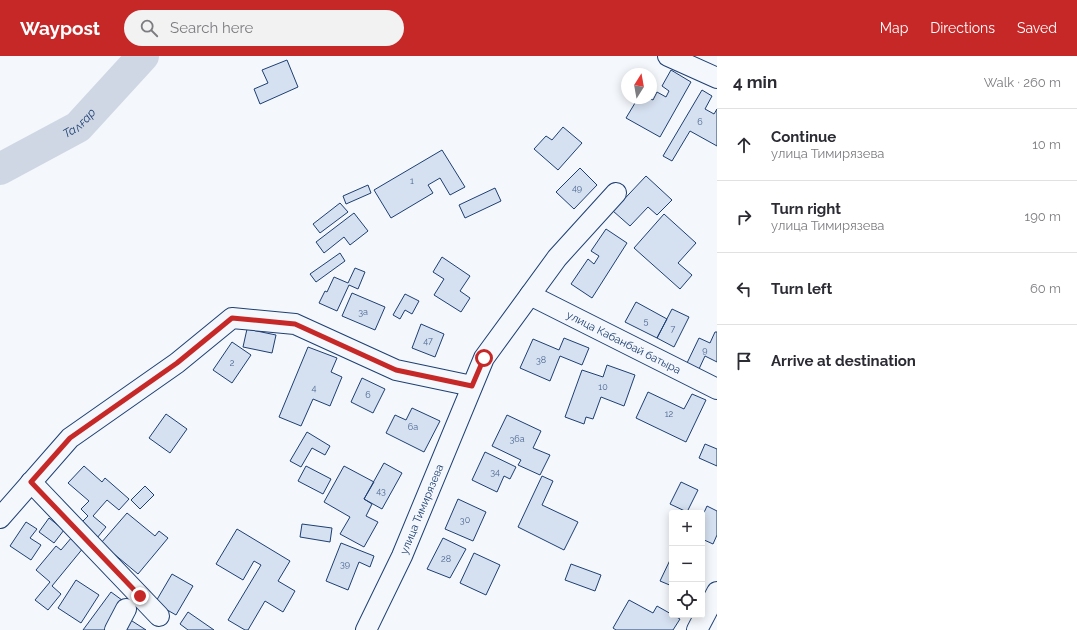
<!DOCTYPE html>
<meta charset="utf-8">
<style>
body{margin:0;font-family:Raleway,sans-serif;background:#f2f2f3;color:#2b2b33}
.controls{position:absolute;right:12px;bottom:12px;display:grid;overflow:hidden;border-radius:4px;box-shadow:0 2px 10px #0003}
.controls button{width:36px;height:36px;display:grid;place-items:center;padding:0;border:0;border-bottom:1px solid #e1e1e2;background:#fff;color:#2b2b33;font:20px sans-serif}
.compass{position:absolute;left:621px;top:12px;width:36px;height:36px;border-radius:50%;background:#fff;box-shadow:0 2px 10px #0003;rotate:11deg}
.stop{position:absolute;width:12px;height:12px;margin:-9px;border:3px solid #c62828;border-radius:50%;background:#fff}
.stop.end{background:#c62828;border-color:#fff;box-shadow:0 1px 4px #0008}
.list{margin:0;padding:0;list-style:none}
h2{display:flex;justify-content:space-between;align-items:center;height:52px;margin:0;padding:0 16px;font-size:17px}
h2 small{font-size:13px;font-weight:400;color:#7c7c81}
.list li{display:grid;grid-template-columns:26px 1fr auto;gap:12px;align-items:center;box-sizing:border-box;height:72px;padding:0 16px;border-top:1px solid #e1e1e2}
.list b{display:block;font-size:15px;white-space:nowrap}
.list p{margin:0;font-size:13px;white-space:nowrap;color:#7c7c81}
.list em{font-size:13px;font-style:normal;color:#7c7c81}
.icon{flex:none;width:22px;height:22px;fill:none;stroke:currentColor;stroke-width:2;stroke-linecap:round;stroke-linejoin:round}
.map{position:relative;flex:none;width:717px;height:574px;overflow:hidden}
header{display:flex;align-items:center;gap:24px;box-sizing:border-box;height:56px;padding:0 20px;background:#c62828;color:#fff}
header strong{font-size:19px}
nav{display:flex;gap:22px;margin-inline-start:auto;font-size:14px}
.search{width:280px;height:36px;background:#f2f2f3;display:flex;align-items:center;gap:10px;box-sizing:border-box;padding:0 14px;border-radius:22px;color:#7c7c81;font-size:15px}
main{display:flex}
aside{flex:1;background:#fff}
.map>svg:first-child{display:block}
.lines{fill:none;stroke-linecap:round;stroke-linejoin:round}
.river{stroke:#cfd7e4;stroke-width:32}
.building{fill:#d5e0f0;stroke:#1d3f73}
.minor-casing{stroke:#1d3f73;stroke-width:22}
.minor{stroke:#f4f7fb;stroke-width:20}
.route{stroke:#c62828;stroke-width:5}
.labels{text-anchor:middle;dominant-baseline:central;stroke-width:3;stroke-linejoin:round;paint-order:stroke}
.number-label{font-size:9px;fill:#4b6792}
.street-label{font-size:11px;fill:#1d3f73;stroke:#f4f7fb}
.water-label{font-size:12px;font-style:italic;fill:#1d3f73;stroke:#f4f7fb}
</style>
<header>
<strong>Waypost</strong>
<div class="search"><svg class="icon" aria-label="search" viewBox="0 0 24 24"><circle cx="10" cy="10" r="6"/><path d="M15 15l6 6"/></svg>Search here</div>
<nav><a>Map</a><a>Directions</a><a>Saved</a></nav>
</header>
<main>
<div class="map">
<svg width="717" height="574" viewBox="0 0 717 574">
<rect width="100%" height="100%" fill="#f4f7fb"/>
<g class="lines">
<path class="river" id="s1" d="M 0,113 L 78,71 L 143,0"/>
</g>
<path class="building" d="M 287,4 L 298,31 L 260,48 L 254,33 L 268,27 L 262,14 Z
M 671,14 L 691,26 L 660,81 L 626,62 L 638,42 L 649,42 L 653,44 L 657,36 L 666,41 L 669,35 L 662,30 Z
M 702,34 L 712,40 L 705,53 L 714,58 L 717,53 L 717,90 L 690,75 L 672,105 L 663,100 Z
M 563,71 L 582,87 L 558,114 L 534,93 L 546,80 L 552,84 Z
M 442,94 L 465,131 L 450,139 L 440,122 L 428,129 L 433,137 L 391,162 L 374,134 Z
M 580,112 L 597,129 L 574,153 L 556,136 Z
M 646,120 L 672,144 L 657,159 L 648,151 L 630,170 L 613,155 Z
M 368,129 L 371,137 L 346,148 L 343,140 Z
M 495,132 L 501,145 L 465,162 L 459,149 Z
M 340,147 L 348,156 L 320,177 L 313,168 Z
M 354,157 L 368,175 L 350,189 L 344,181 L 324,197 L 316,186 Z
M 664,158 L 696,187 L 678,207 L 692,219 L 680,233 L 634,192 Z
M 606,173 L 627,187 L 592,242 L 571,228 L 588,203 L 594,208 L 599,200 L 591,195 Z
M 340,197 L 345,205 L 316,226 L 310,218 Z
M 442,201 L 470,220 L 460,235 L 470,242 L 461,256 L 434,239 L 444,223 L 433,216 Z
M 355,212 L 365,216 L 358,233 L 349,229 L 337,255 L 319,247 L 325,235 L 327,236 L 334,221 L 348,227 Z
M 352,237 L 385,251 L 375,274 L 342,260 Z
M 405,238 L 419,245 L 412,258 L 405,254 L 400,263 L 393,259 Z
M 636,246 L 667,263 L 657,282 L 625,266 Z
M 672,253 L 689,261 L 674,291 L 657,282 Z
M 421,268 L 444,278 L 435,301 L 412,292 Z
M 247,273 L 276,279 L 272,297 L 243,291 Z
M 715,276 L 717,276 L 717,306 L 705,300 L 699,313 L 687,307 L 699,282 L 710,287 Z
M 564,282 L 589,292 L 582,309 L 560,300 L 550,325 L 520,312 L 533,283 L 559,294 Z
M 232,286 L 251,299 L 232,327 L 213,314 Z
M 308,291 L 337,302 L 331,316 L 342,321 L 330,350 L 313,343 L 301,370 L 279,361 Z
M 607,309 L 635,319 L 624,350 L 601,341 L 593,363 L 586,361 L 584,368 L 565,361 L 582,314 L 603,321 Z
M 362,322 L 385,333 L 373,357 L 351,346 Z
M 648,336 L 684,353 L 692,338 L 706,344 L 686,386 L 636,362 Z
M 412,352 L 440,365 L 424,396 L 386,377 L 395,359 L 406,364 Z
M 166,358 L 187,373 L 170,397 L 149,382 Z
M 507,359 L 541,375 L 533,392 L 550,399 L 540,419 L 518,409 L 521,404 L 492,390 Z
M 307,376 L 330,390 L 325,399 L 312,392 L 301,411 L 290,405 Z
M 705,388 L 717,393 L 717,410 L 699,402 Z
M 485,396 L 516,411 L 510,423 L 504,420 L 497,436 L 472,424 Z
M 384,407 L 402,417 L 382,453 L 364,443 Z
M 84,410 L 102,426 L 105,422 L 129,443 L 119,454 L 107,444 L 93,460 L 106,471 L 97,482 L 81,467 L 88,460 L 81,453 L 89,445 L 68,427 Z
M 306,410 L 331,423 L 323,438 L 298,425 Z
M 344,410 L 374,426 L 364,443 L 372,448 L 366,460 L 378,466 L 364,491 L 340,478 L 350,461 L 324,446 Z
M 542,420 L 553,425 L 542,449 L 578,466 L 564,494 L 518,471 Z
M 681,426 L 698,434 L 687,456 L 670,448 Z
M 145,430 L 154,439 L 140,453 L 131,444 Z
M 458,443 L 486,456 L 473,485 L 445,473 Z
M 707,450 L 717,455 L 717,479 L 713,488 L 702,483 L 702,461 Z
M 127,457 L 155,480 L 159,475 L 168,482 L 138,518 L 101,487 Z
M 49,462 L 64,474 L 54,487 L 39,476 Z
M 26,466 L 37,473 L 30,482 L 41,489 L 31,504 L 10,490 Z
M 302,468 L 332,472 L 330,486 L 300,481 Z
M 237,473 L 290,505 L 278,525 L 295,535 L 283,556 L 265,545 L 248,574 L 245,574 L 228,564 L 261,509 L 254,505 L 243,524 L 216,508 Z
M 72,481 L 84,491 L 52,530 L 61,538 L 48,554 L 35,544 L 50,526 L 36,514 L 56,490 L 61,494 Z
M 443,482 L 466,493 L 450,522 L 427,513 Z
M 341,487 L 374,500 L 370,511 L 359,506 L 348,534 L 326,525 Z
M 474,497 L 500,509 L 486,539 L 460,527 Z
M 671,502 L 672,502 L 672,530 L 660,525 Z
M 571,508 L 601,519 L 595,535 L 565,524 Z
M 172,518 L 193,530 L 176,559 L 155,547 Z
M 76,524 L 99,539 L 81,567 L 58,552 Z
M 111,536 L 126,547 L 106,574 L 83,574 Z
M 629,544 L 653,557 L 657,550 L 680,563 L 673,574 L 616,574 L 613,572 Z
M 188,556 L 214,574 L 188,574 L 180,568 Z
M 129,563 L 146,574 L 122,574 Z"/>
<g class="lines">
<g class="minor-casing">
<g id="minor">
<path d="M 668,0 L 717,22"/>
<path id="s2" d="M 530,239 L 717,333"/>
<path d="M 31,426 L 159,560"/>
<path d="M 0,462 L 70,382 L 177,307 L 232,262 L 295,268 L 396,314 L 472,330"/>
<path d="M 115,574 L 126,553"/>
<path id="s3" d="M 366,574 L 402,500 L 484,302 L 557,202 L 616,137"/>
<path d="M 697,574 L 717,536"/>
</g>
</g>
<use href="#minor" class="minor"/>
</g>
<g class="lines">
<path class="route" d="M 140,540 L 31,426 L 70,382 L 177,307 L 232,262 L 295,268 L 396,314 L 472,330 L 484,302"/>
</g>
<g class="labels">
<g class="number-label">
<text x="700" y="66">6</text>
<text x="412" y="125">1</text>
<text x="577" y="132">49</text>
<text x="363" y="256">3а</text>
<text x="646" y="265">5</text>
<text x="673" y="273">7</text>
<text x="428" y="285">47</text>
<text x="705" y="294">9</text>
<text x="541" y="304">38</text>
<text x="232" y="307">2</text>
<text x="603" y="331">10</text>
<text x="314" y="332">4</text>
<text x="368" y="339">6</text>
<text x="669" y="358">12</text>
<text x="413" y="371">6а</text>
<text x="517" y="383">36а</text>
<text x="495" y="416">34</text>
<text x="381" y="435">43</text>
<text x="465" y="464">30</text>
<text x="446" y="503">28</text>
<text x="345" y="508">39</text>
</g>
<g class="street-label">
<text stroke="none"><textPath href="#s2" startOffset="105">улица Кабанбай батыра</textPath></text>
<text stroke="none"><textPath href="#s3" startOffset="133">улица Тимирязева</textPath></text>
</g>
<g class="water-label">
<text stroke="none"><textPath href="#s1" startOffset="92">Талғар</textPath></text>
</g>
</g>
</svg>
<div class="controls">
<button>+</button>
<button>−</button>
<button><svg class="icon" aria-label="locate" viewBox="0 0 24 24"><circle cx="12" cy="12" r="6"/><path d="M12 2v4M12 18v4M2 12h4M18 12h4"/></svg></button>
</div>
<svg class="compass" viewBox="-18 -18 36 36"><path d="M0-13l5 13h-10z" fill="#e53935"/><path d="M0 13l5-13h-10z" fill="#7c7c81"/></svg>
<div class="stop" style="left:484px;top:302px"></div>
<div class="stop end" style="left:140px;top:540px"></div>
</div>
<aside>
<h2>4 min<small>Walk · 260 m</small></h2>
<ul class="list">
<li><svg class="icon" aria-label="ahead" viewBox="0 0 24 24"><path d="M12 20V5M6 11l6-6 6 6"/></svg><div><b>Continue</b><p>улица Тимирязева</p></div><em>10 m</em></li>
<li><svg class="icon" aria-label="right" viewBox="0 0 24 24"><path d="M7 20v-9h11M14 6l5 5-5 5"/></svg><div><b>Turn right</b><p>улица Тимирязева</p></div><em>190 m</em></li>
<li><svg class="icon" aria-label="left" viewBox="0 0 24 24"><path d="M17 20v-9H6M10 6l-5 5 5 5"/></svg><div><b>Turn left</b></div><em>60 m</em></li>
<li><svg class="icon" aria-label="arrive" viewBox="0 0 24 24"><path d="M6 21V4h12l-3 4 3 4H6"/></svg><div><b>Arrive at destination</b></div></li>
</ul>
</aside>
</main>
